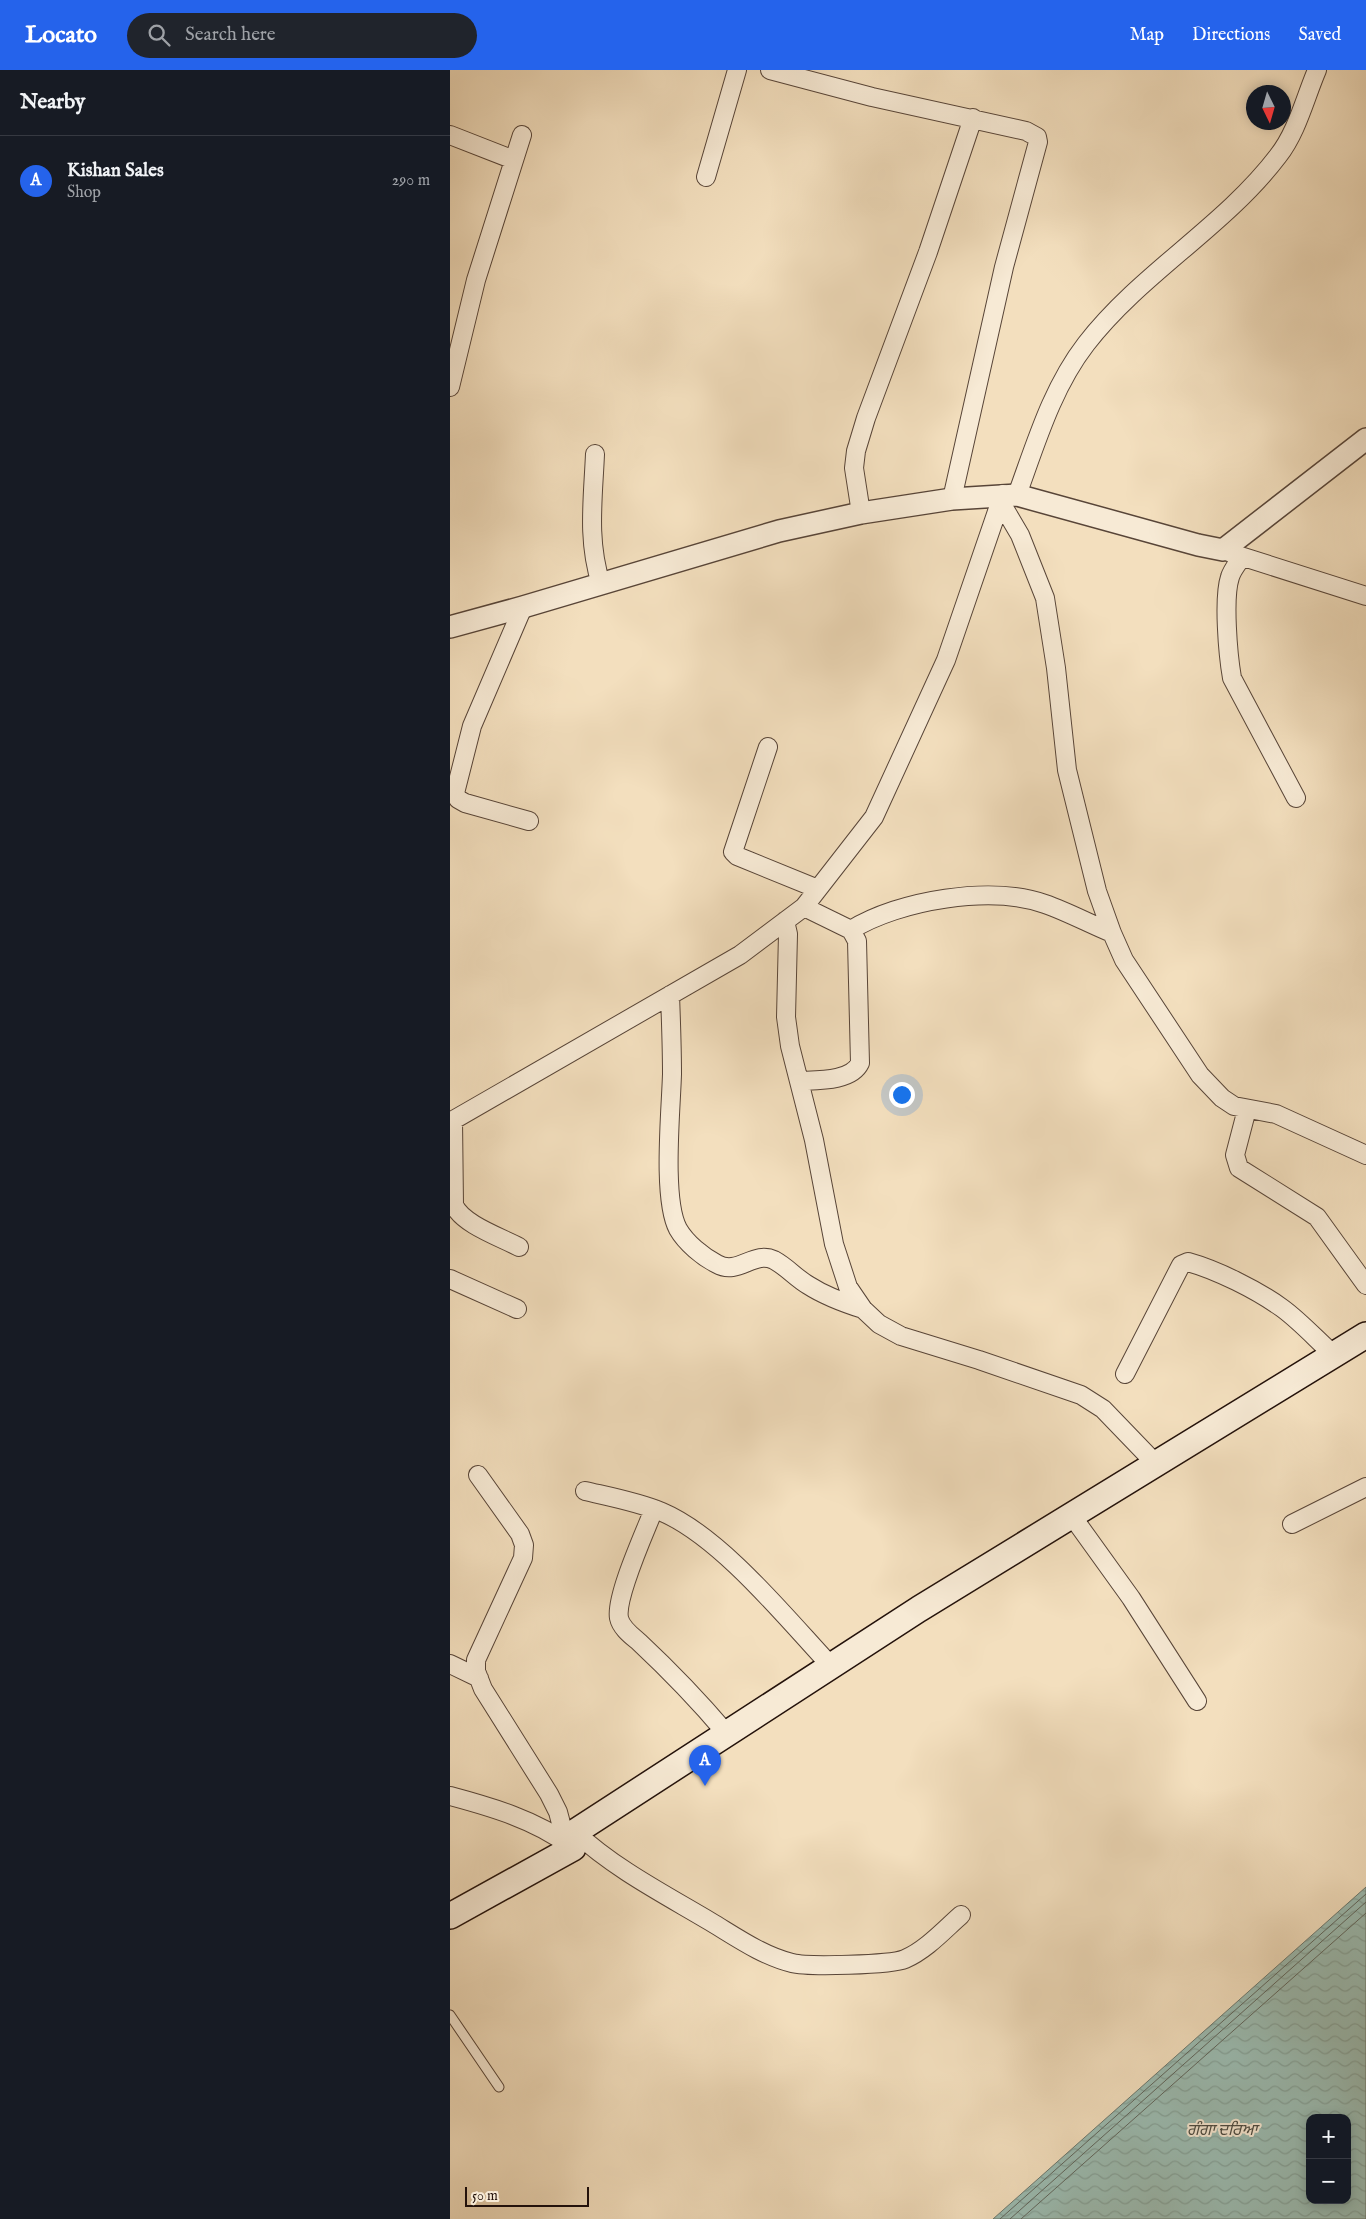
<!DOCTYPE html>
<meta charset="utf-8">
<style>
body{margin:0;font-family:"IM FELL English","Noto Sans Gurmukhi",serif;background:#20242c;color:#f1f3f6}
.controls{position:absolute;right:15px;bottom:15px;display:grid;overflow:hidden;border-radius:10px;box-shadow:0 2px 12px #0003}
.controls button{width:45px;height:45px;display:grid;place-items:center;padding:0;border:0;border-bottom:1px solid #363941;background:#171b24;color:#f1f3f6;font:25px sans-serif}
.compass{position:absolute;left:796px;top:15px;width:45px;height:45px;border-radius:50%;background:#171b24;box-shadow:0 2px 12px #0003;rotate:175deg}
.scale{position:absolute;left:15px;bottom:12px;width:124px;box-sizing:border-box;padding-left:5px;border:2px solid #24120b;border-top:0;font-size:14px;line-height:18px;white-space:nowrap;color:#24120b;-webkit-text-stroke:4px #f7ead5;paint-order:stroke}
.you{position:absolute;left:451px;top:1024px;width:18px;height:18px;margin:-12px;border:4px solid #fff;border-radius:50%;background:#1a73e8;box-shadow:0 0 0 8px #1a73e833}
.badge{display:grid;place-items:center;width:32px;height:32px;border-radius:50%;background:#2563eb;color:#fff;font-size:16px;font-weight:700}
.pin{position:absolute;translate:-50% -41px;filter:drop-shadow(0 1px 2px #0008)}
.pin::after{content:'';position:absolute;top:26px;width:18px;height:15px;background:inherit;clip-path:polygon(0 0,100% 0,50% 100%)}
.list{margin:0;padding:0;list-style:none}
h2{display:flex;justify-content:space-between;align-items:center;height:65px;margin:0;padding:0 20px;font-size:21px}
h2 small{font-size:16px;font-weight:400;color:#9ea1a6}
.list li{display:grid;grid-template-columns:32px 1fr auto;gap:15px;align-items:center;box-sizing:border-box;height:90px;padding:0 20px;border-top:1px solid #363941}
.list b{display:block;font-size:19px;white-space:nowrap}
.list p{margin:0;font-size:16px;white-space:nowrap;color:#9ea1a6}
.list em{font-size:16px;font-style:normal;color:#9ea1a6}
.icon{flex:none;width:28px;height:28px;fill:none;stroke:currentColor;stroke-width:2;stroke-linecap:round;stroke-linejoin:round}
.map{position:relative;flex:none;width:916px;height:2149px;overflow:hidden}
header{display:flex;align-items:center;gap:30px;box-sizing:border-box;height:70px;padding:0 25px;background:#2563eb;color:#fff}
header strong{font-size:24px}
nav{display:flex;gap:28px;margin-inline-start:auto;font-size:18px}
.search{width:350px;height:45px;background:#20242c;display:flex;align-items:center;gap:12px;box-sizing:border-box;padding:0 18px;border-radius:28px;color:#9ea1a6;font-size:19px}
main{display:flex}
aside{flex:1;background:#171b24}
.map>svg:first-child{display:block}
.water{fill:url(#water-waves);stroke:#6b786f;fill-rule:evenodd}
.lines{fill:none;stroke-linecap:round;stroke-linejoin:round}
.shore{stroke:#60675e;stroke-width:1}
.service-casing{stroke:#584538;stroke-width:11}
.minor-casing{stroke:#584538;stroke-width:20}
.tertiary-casing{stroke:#584538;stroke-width:24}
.secondary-casing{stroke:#24120b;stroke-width:28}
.service{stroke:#f7ead5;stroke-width:9}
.minor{stroke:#f7ead5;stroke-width:18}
.tertiary{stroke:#f7ead5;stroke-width:21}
.secondary{stroke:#f7ead5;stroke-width:25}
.labels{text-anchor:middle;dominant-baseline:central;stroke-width:4;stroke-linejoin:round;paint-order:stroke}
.water-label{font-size:16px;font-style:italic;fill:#4e4e45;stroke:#f7ead5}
</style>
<header>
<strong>Locato</strong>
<div class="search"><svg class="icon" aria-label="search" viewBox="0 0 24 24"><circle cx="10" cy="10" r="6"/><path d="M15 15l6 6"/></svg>Search here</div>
<nav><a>Map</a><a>Directions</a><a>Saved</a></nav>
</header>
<main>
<aside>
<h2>Nearby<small></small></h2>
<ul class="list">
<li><span class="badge">A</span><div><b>Kishan Sales</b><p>Shop</p></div><em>290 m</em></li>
</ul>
</aside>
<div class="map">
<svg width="916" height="2149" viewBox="0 0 916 2149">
<defs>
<pattern id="water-waves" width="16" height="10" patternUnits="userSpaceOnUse" patternTransform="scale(1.25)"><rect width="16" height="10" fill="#9bbcb2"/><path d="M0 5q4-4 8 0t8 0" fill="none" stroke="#85a198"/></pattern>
</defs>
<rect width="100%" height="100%" fill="#f3dfbe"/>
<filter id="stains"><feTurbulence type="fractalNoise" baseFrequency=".004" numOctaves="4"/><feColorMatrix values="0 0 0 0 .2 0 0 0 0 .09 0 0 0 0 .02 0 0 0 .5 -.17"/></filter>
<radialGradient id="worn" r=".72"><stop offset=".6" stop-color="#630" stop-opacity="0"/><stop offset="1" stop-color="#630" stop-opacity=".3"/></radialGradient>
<path class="water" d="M 916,1817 L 916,2149 L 543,2149 ZM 860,2048 L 897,2048 L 897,2130 L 860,2130 Z"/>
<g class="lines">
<path class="shore" d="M 550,2149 L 916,1824
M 560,2149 L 916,1832
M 571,2149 L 916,1843"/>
<g class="service-casing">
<path id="service" d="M 0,1945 L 49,2017"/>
</g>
<g class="minor-casing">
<path id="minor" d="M 320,0 L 422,27 L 576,61 L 587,67 L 588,72 L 554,197 L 502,429
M 0,65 L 64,90
M 256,107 L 287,0
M 0,317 L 26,210 L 72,65
M 145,384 C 143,430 137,470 151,514
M 567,425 C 586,373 602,318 636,274 C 691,203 774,157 828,86 C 847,62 855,28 867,0
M 550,431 L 570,465 L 595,528 L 606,598 L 617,700 L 647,821 L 662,863 L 674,890 L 750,1005 L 772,1028 L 784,1036 L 826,1044 L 916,1085
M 411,443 L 404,398 L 406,381 L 416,348 L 478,182 L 523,48
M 781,483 L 916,526
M 792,487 C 788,493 782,500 780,507 C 773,528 778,585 782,608 L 846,728
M 73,537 L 22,656 L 5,723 L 8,729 L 15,733 L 79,751
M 318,677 L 283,782 L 287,786 L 368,819
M 335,851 L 338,864 L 336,947 L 340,976 L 364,1070 L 384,1174 L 398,1217 L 413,1239 L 429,1254 L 451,1266 L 529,1290 L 631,1325 L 653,1339 L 706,1394
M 401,860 C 449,830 541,815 595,834 C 618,842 640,854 662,863
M 220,925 C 221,951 222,978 222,1004 C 221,1040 212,1129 228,1159 C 236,1173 253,1187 267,1194 C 288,1206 304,1180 324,1190 C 337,1197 346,1208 358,1215 C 375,1226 394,1233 413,1239
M 349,1011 C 366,1010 401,1012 410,993 L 407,871 L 401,860 L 354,837
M 797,1039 L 785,1085 L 789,1098 L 867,1147 L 916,1215
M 3,1050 L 4,1135 C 12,1154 50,1167 69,1177
M 0,1052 L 290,885 L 354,837 L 424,747 L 496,590 L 553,424
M 0,1209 L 67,1239
M 675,1304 L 731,1195 L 738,1192 C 767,1200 807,1220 832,1238 C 850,1251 867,1270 884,1285
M 28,1405 L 70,1464 L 74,1475 L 73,1488 L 26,1590 L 26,1601 L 33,1619 L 99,1724 L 108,1742 L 116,1772
M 135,1421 C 161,1427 188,1432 212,1442 C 271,1467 337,1549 381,1596
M 204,1439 C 195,1462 165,1527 169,1548 C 171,1558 182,1566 189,1572 C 220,1601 248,1630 276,1663
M 622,1446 L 681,1528 L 747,1631
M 842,1454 L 916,1417
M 0,1594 L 29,1608
M 0,1726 C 41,1737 86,1750 120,1776
M 125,1762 C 165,1799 214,1824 261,1852 C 286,1867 313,1886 342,1893 C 357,1897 441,1895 455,1889 C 476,1880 494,1860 511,1845"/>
</g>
<g class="tertiary-casing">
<path id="tertiary" d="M 0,557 L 73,537 L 329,461 L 411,443 L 502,429 L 567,425 L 748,475 L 773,480 L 916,369"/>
</g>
<g class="secondary-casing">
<path id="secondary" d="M 0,1846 L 123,1778 L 125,1762 L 469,1539 L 916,1265"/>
</g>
<use href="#service" class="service"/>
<use href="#minor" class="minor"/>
<use href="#tertiary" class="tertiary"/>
<use href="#secondary" class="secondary"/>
</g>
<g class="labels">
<g class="water-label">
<text x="772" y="2061">ਗੰਗਾ ਦਰਿਆ</text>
</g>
</g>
<rect width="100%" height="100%" filter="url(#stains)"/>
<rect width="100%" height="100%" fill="url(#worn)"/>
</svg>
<div class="controls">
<button>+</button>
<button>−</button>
</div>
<svg class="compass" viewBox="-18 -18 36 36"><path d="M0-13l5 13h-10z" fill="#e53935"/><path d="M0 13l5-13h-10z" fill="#9ea1a6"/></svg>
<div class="scale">50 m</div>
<div class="you"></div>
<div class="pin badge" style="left:255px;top:1716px">A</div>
</div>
</main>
